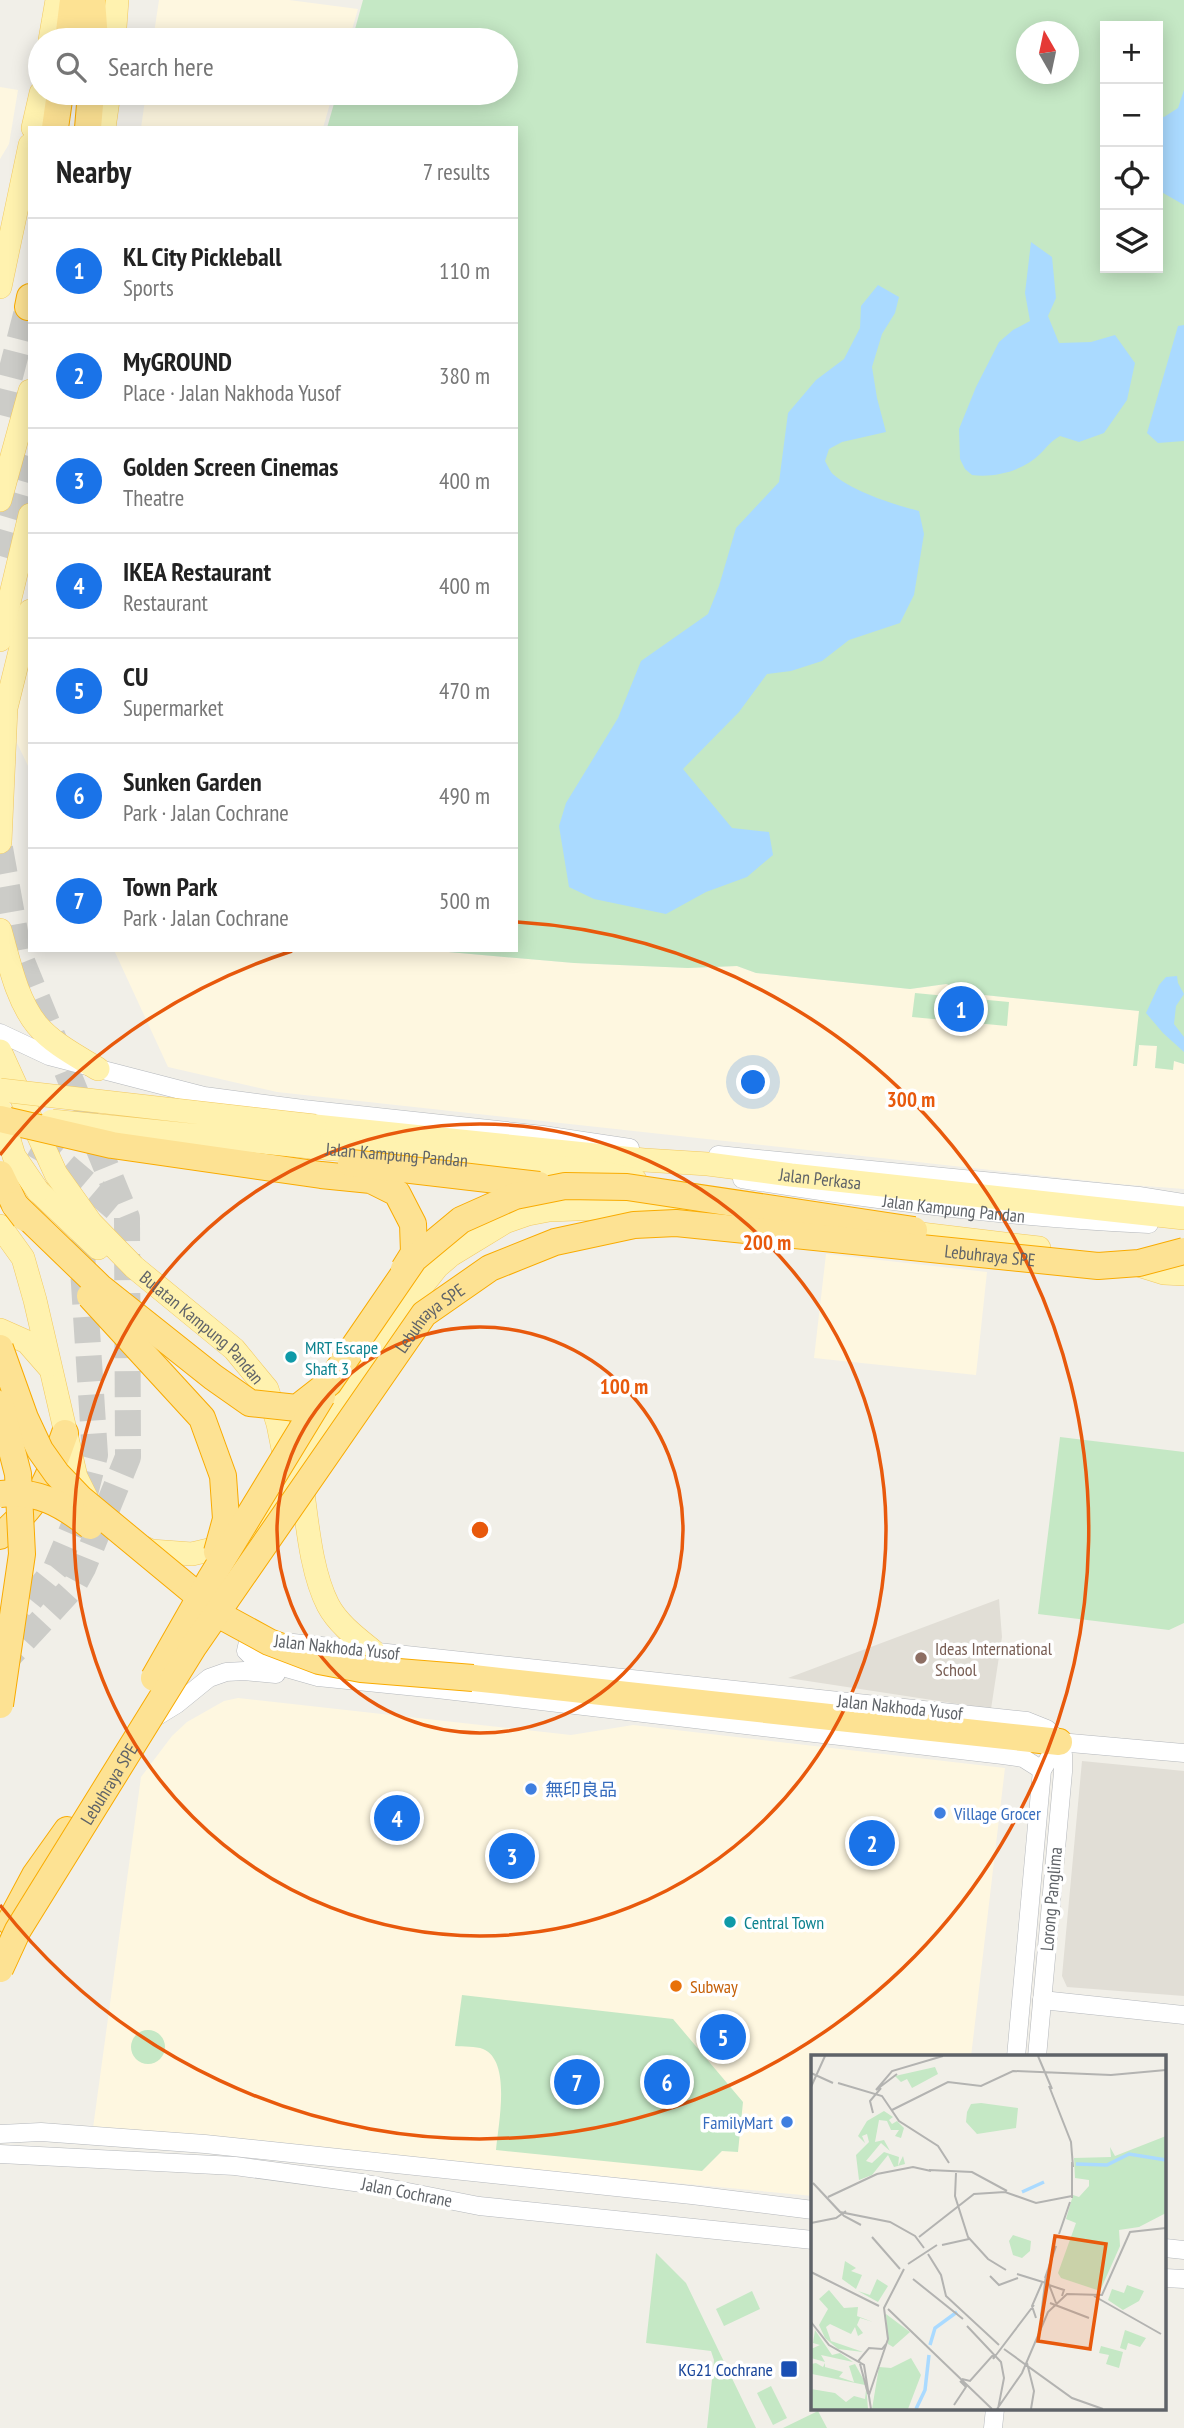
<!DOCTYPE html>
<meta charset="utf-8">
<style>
body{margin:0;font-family:"PT Sans Narrow","Noto Sans SC",sans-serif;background:#f6f6f6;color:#222}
.controls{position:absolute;right:21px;top:21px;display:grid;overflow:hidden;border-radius:0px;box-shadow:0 4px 18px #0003}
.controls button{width:63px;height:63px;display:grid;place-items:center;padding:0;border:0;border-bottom:2px solid #e0e0e0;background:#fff;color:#222;font:35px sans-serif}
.compass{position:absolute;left:1016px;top:21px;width:63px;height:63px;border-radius:50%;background:#fff;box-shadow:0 4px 18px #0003;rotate:351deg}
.you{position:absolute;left:754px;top:1083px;width:24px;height:24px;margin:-18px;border:5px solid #fff;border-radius:50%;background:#1a73e8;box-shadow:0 0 0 10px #1a73e833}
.badge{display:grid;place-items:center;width:46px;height:46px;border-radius:50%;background:#1a73e8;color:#fff;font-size:23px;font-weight:700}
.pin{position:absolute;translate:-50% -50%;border:4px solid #fff;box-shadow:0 2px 7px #0006}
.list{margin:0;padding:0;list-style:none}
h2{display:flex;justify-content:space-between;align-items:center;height:91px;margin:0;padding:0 28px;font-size:30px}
h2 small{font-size:23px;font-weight:400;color:#767676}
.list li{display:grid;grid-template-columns:46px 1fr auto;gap:21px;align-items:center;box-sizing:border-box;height:105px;padding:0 28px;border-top:2px solid #e0e0e0}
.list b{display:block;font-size:26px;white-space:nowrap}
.list p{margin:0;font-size:23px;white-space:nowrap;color:#767676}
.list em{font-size:23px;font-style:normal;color:#767676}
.icon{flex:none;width:38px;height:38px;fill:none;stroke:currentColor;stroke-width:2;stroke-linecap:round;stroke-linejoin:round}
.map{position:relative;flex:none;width:1184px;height:2428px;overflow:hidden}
.search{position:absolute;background:#fff;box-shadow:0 4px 18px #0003;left:28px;top:28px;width:490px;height:77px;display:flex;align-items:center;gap:18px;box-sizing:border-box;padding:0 24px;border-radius:38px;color:#767676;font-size:26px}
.panel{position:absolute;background:#fff;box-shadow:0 4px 18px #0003;left:28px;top:126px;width:490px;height:826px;border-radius:0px}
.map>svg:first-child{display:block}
.commercial{fill:#fef7e0}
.education{fill:#e1ded6}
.green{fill:#c5e8c5;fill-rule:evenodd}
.water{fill:#aadaff}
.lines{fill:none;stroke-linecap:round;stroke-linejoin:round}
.highway-tunnel{stroke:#ccccc8;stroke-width:26;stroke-dasharray:26 13;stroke-linecap:butt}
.minor-casing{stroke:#b5b8bc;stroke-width:19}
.major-casing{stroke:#f2c960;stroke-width:24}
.highway-casing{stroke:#f9ab00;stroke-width:28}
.minor{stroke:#fff;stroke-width:18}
.major{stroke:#fff2af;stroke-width:23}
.highway{stroke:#fde293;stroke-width:26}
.major-bridge-casing{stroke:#f2c960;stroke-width:24;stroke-linecap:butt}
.highway-bridge-casing{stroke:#f9ab00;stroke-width:28;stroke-linecap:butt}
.major-bridge{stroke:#fff2af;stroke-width:23}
.highway-bridge{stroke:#fde293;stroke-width:26}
.ring{fill:none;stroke:#e8590c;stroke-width:3.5}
.culture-dot{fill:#0f9aa8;stroke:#fff;stroke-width:2.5}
.education-dot{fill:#8d6e63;stroke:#fff;stroke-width:2.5}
.shop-dot{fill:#3f7fe0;stroke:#fff;stroke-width:2.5}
.food-dot{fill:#e8710a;stroke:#fff;stroke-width:2.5}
.transit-dot{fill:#1a4fb4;stroke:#fff;stroke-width:2.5}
.labels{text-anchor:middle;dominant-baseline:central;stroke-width:7;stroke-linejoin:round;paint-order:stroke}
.street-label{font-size:18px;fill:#5f6368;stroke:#fff}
.culture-label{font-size:18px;fill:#0d838f;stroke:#fff;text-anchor:start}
.education-label{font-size:18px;fill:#785e54;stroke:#fff;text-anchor:start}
.shop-label{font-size:18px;fill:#366cbe;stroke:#fff;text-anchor:start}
.food-label{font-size:18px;fill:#c56008;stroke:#fff;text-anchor:start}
.transit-label{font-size:18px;fill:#164399;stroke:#fff;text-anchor:end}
.inset-river{fill:none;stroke:#aadaff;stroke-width:3.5}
.inset-road{fill:none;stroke:#b3b3b1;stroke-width:2}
.view{fill:#e8590c;fill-opacity:0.15;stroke:#e8590c;stroke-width:3.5}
.inset-edge{fill:none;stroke:#5f6368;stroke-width:3.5}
.centre{fill:#e8590c;stroke:#fff;stroke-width:3.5}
.ring-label{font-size:21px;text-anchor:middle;font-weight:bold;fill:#e8590c;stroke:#fff;stroke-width:7;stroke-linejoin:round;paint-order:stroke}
</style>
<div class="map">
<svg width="1184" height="2428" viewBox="0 0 1184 2428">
<rect width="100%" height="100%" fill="#f1efe8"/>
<path class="commercial" d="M 159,0 L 289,0 L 358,9 L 349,40 L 153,40 Z
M 0,87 L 18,90 L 9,144 L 0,159 Z
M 146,93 L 333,93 L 323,128 L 141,128 Z
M 30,611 L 30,770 L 4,716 Z
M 114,950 L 426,950 L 574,963 L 688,968 L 737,966 L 756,973 L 910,989 L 946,984 L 984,995 L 1140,1011 L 1137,1066 L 1139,1045 L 1157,1046 L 1155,1068 L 1174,1061 L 1184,1064 L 1184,1189 L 1119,1184 L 277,1092 L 168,1067 Z
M 826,1254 L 987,1272 L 976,1375 L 814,1358 Z
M 238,1698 L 571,1735 L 633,1725 L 1005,1768 L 971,2057 L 813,2057 L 813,2196 L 93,2128 L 141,1777 L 172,1736 L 187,1722 L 224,1701 Z"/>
<path class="education" d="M 999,1599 L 1002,1637 L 991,1709 L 788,1678 Z
M 1082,1761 L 1184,1771 L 1184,1996 L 1067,1987 L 1062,1976 Z"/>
<path class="green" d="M 363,0 L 1184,0 L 1184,1064 L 1174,1061 L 1173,1070 L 1155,1068 L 1157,1046 L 1139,1045 L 1137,1066 L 1133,1066 L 1139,1011 L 984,995 L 946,984 L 910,989 L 756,973 L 737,966 L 688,968 L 574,963 L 426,950 L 516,950 L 516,128 L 327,128 L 337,93 L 506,93 L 506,40 L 352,40 ZM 1105,26 L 1158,26 L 1158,268 L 1105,268 ZM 1026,32 L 1068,32 L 1068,74 L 1026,74 Z
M 915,993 L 1009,1002 L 1007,1026 L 912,1017 Z
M 1060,1437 L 1184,1452 L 1184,1623 L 1169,1630 L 1038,1614 Z
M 462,1995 L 673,2019 L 743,2102 L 738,2152 L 722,2151 L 702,2171 L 496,2150 C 498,2125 512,2061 483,2049 C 476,2046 463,2047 455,2046 Z
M131 2047a17 17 0 1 1 34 0a17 17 0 1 1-34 0Z
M 656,2253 L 686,2283 L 756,2428 L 707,2428 L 714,2360 L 711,2351 L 646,2343 Z
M 752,2291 L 760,2309 L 724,2326 L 716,2309 Z
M 771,2386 L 787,2418 L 773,2425 L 757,2393 Z
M 818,2411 L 827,2428 L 783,2428 Z"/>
<path class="water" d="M 1184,90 L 1184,205 L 1158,190 L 1158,116 L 1164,117 L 1178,108 Z
M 1031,242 L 1052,257 L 1056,298 L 1048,316 L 1059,343 L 1091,342 L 1115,335 L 1135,363 L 1127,400 L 1104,433 L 1079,442 L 1060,436 C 1051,441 1047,447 1040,454 C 1023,471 995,478 972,475 L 965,469 L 960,459 L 959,429 L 976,387 L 999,342 L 1013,330 L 1030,321 L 1025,293 Z
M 878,285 L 899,297 L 895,313 L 882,334 L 872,367 L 877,398 L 886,432 L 842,442 L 829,449 L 825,461 C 828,466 830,472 834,475 C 856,493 893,504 919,511 L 924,534 L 914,595 L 900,623 L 849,640 L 822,661 L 791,671 L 767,674 L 739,712 L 683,769 L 732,828 L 769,832 L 773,855 L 747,877 L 706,892 L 666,914 L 594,899 L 569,887 L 559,826 L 566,803 L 618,718 L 641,661 L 708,614 L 719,586 L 736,528 L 779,482 L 788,413 L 816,380 L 844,359 L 860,328 L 861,306 Z
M 1184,325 L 1184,441 L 1158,443 L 1147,433 L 1178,326 Z
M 1177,976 L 1178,983 L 1184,994 L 1176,1006 L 1174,1024 L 1184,1037 L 1184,1052 L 1163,1033 L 1146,1013 L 1159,985 L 1166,977 Z"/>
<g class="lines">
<path class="highway-tunnel" d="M 0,415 L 28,307
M 0,556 L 30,454
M 0,848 L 19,954 L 127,1218 L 128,1457 L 83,1568 L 72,1588 L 0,1666
M 0,1124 L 53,1155 L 122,1214
M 6,1630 L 56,1568 L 81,1509 L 95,1455 L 80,1222 L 76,1215"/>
<g class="minor-casing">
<g id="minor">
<path d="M 0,1033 L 49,1056 L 204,1096 L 303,1109 L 543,1135 L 630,1148"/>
<path d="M 718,1155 L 1139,1196 L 1184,1203"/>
<path id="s1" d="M 742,1179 C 877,1201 1013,1218 1149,1224"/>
<path d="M 265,1639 L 258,1638 L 248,1642 L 246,1651 L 254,1659 L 318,1677 L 437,1689 L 1003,1755 L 1023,1758 L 1042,1770"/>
<path d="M 293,1643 L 1027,1721 L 1047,1729 L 1059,1742 L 1184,1753"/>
<path d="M 151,1720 L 177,1704 L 209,1678 L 226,1672 L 244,1671 L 276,1674"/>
<path d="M 1042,2000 L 1184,2015"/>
<path d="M 1016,2057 L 1042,1770 L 1059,1742"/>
<path d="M 1037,2057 L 1063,1772 L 1063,1755 L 1059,1742"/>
<path d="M 0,2134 L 41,2132 L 205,2144 L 692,2195 L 813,2210"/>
<path d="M 0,2154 L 235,2166 L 362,2183 L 479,2206 L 813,2240"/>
<path d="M 1165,2248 L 1184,2250"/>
<path d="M 1165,2278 L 1184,2279"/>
<path d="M 993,2428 L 995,2409"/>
</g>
</g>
<g class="major-casing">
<g id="major">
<path d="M 50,40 L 57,0"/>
<path d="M 114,40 L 117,0"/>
<path d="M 33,128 L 41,93"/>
<path d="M 104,128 L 109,93"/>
<path d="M 0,287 L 30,145"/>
<path d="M 0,500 L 30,391"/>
<path d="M 0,640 L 30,515"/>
<path d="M 0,842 L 6,708 L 30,611"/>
<path d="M 0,930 C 9,961 16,999 37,1025 C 53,1044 77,1056 98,1069"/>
<path id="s2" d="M 0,1051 L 56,1174 L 91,1223 L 134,1267 L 234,1349 L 267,1389 L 278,1424 L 283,1449 L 283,1475 L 272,1510 L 252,1531 L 230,1545 L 192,1554 L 151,1551 L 138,1545"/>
<path id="s3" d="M 315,1126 L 644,1160 L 708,1164 L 791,1175 L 1184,1218"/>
<path id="s4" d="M 311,1147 L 590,1170 L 635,1180"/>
<path d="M 38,1191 L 98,1248"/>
<path d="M 0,1226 L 23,1258 L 35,1300 L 76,1477 L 89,1503"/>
<path d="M 896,1231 L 1039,1248"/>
<path d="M 1132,1263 L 1164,1273 L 1184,1274"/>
<path d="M 0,1330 L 27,1342 L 48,1366"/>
<path d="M 301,1479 C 307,1518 310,1570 328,1605 C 338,1624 357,1638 373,1651"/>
<path d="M 283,1493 L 414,1296 L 437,1267 L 451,1255 L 505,1222 L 528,1214 L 549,1210 L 655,1206 L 712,1212"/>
</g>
</g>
<g class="highway-casing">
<path id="highway" d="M 92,0 L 95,40
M 68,40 L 73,0
M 55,128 L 60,93
M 88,128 L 91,93
M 28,307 L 30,297
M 0,1536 C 40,1503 48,1481 65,1433
M 473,1678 L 1059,1742
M 10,1922 L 35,1875 L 67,1830"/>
</g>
<use href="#minor" class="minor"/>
<use href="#major" class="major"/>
<use href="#highway" class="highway"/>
<g class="major-bridge-casing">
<path id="major-bridge" d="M 0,1090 L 315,1126
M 0,1110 L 14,1156 L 38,1191
M 52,1121 L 311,1147"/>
</g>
<g class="highway-bridge-casing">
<g id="highway-bridge">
<path d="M 0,1119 L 112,1145 L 321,1175 L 371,1180 L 397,1193 L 413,1224 L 414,1253 L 404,1269"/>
<path d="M 351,1163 L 539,1185"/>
<path d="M 0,1174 L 15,1205 L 25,1218"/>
<path d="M 15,1205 L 101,1288 L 213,1377 L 250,1403 L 297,1408 L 329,1383 L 414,1259 L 461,1220 L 515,1196 L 565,1186 L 627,1187 L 914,1230"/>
<path d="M 90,1296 L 202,1418 L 223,1476 L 226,1519 L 217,1552"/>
<path d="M 0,1348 L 25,1418 L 40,1450 L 57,1474 L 80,1498 L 225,1618 L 269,1642 L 319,1661 L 361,1669 L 473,1678"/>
<path d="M 0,1404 L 18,1474 L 22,1554 L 0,1705"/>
<path d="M 0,1494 C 38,1490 61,1503 90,1526"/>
<path d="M 154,1678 L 211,1578 L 322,1396"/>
<path id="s5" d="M 0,1969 L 18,1930 L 194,1646 L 424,1314 L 490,1268 L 555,1242 L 634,1225 L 676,1223 L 1098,1266 L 1139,1263 L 1184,1251"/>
</g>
</g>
<use href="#major-bridge" class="major-bridge"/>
<use href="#highway-bridge" class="highway-bridge"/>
</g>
<g class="ring">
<circle cx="480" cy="1530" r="203"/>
<circle cx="480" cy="1530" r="406"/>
<path d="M0 1155A609 609 0 0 1 292 951M517 922A609 609 0 1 1 0 1905"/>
</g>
<g class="culture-dot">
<circle cx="291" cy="1357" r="7"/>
<circle cx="730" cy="1922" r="7"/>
</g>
<circle class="education-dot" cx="921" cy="1658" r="7"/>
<g class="shop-dot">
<circle cx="531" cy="1789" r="7"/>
<circle cx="940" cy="1813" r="7"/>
<circle cx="787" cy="2122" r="7"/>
</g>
<circle class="food-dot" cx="676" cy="1986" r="7"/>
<rect class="transit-dot" x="780" y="2360" width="18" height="18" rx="3.5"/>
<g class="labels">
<g class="street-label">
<text stroke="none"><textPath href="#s4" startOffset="86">Jalan Kampung Pandan</textPath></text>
<text stroke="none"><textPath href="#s3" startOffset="508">Jalan Perkasa</textPath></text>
<text stroke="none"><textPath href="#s1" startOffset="214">Jalan Kampung Pandan</textPath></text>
<text stroke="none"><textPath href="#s5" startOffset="1370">Lebuhraya SPE</textPath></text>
<text stroke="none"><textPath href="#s5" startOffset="782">Lebuhraya SPE</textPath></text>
<text stroke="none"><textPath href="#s2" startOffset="348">Bulatan Kampung Pandan</textPath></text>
<text transform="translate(337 1647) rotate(6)">Jalan Nakhoda Yusof</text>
<text transform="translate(900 1707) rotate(6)">Jalan Nakhoda Yusof</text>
<text stroke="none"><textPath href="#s5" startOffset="215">Lebuhraya SPE</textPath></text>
<text transform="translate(1051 1899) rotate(-85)">Lorong Panglima</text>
<text transform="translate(407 2192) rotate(11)">Jalan Cochrane</text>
</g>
<g class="culture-label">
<text x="305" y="1347">MRT Escape<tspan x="305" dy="21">Shaft 3</tspan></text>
<text x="744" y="1922">Central Town</text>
</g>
<g class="education-label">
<text x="935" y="1648">Ideas International<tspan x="935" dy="21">School</tspan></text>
</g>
<g class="shop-label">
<text x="545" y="1789">無印良品</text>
<text x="954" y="1813">Village Grocer</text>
<text x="773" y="2122" text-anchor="end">FamilyMart</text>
</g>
<g class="food-label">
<text x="690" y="1986">Subway</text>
</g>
<g class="transit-label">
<text x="773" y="2369">KG21 Cochrane</text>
</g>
</g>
<g transform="translate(811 2055)">
<rect width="355" height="355" fill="#f1efe8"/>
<path d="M 124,12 L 127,19 L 101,33 L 96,24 L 90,27 L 84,21 ZM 170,48 L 207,53 L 205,73 L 166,79 L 155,67 L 156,57 L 160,49 ZM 73,56 L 82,62 L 78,65 L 81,69 L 86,66 L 93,73 L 90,83 L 84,81 L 88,75 L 80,75 L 76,66 L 68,65 L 64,87 L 73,85 L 79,96 L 70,88 L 55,106 L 61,108 L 73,97 L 88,102 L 87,111 L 92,101 L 94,109 L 83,112 L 77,100 L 61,120 L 48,125 L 45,100 L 58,87 L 56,79 L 51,81 L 54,88 L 47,81 L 56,66 ZM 355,81 L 355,158 L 328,172 L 308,175 L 309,191 L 289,236 L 250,223 L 247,218 L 265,168 L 255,164 L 262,140 L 268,142 L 278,131 L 278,125 L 264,123 L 263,103 L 300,102 L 299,92 L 304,101 ZM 202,180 L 220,186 L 219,196 L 211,203 L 202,200 L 198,186 ZM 34,206 L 45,213 L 40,216 L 51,220 L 45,234 L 31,224 ZM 66,224 L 77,231 L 67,247 L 47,236 L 59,240 ZM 316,230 L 333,236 L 328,246 L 312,255 L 297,245 L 301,234 L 313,238 ZM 18,235 L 33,253 L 47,252 L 46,261 L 62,267 L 49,263 L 46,270 L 52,278 L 47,281 L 44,272 L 40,279 L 19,269 L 15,272 L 20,286 L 52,297 L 27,294 L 14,283 L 8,270 L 17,254 L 8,244 ZM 75,259 L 99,277 L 82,292 L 77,289 ZM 4,275 L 21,300 L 29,298 L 42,307 L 10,300 L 14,307 L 0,303 L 0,294 L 9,290 L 2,288 ZM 314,275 L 335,283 L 329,292 L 317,288 L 315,295 L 309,293 ZM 290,291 L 312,297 L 308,313 L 295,309 L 298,300 L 288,298 ZM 100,303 L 110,320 L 97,354 L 61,354 L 68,312 L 80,313 ZM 5,308 L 12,312 L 14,308 L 14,312 L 32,317 L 28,322 L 43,327 L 38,311 L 44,309 L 55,329 L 57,354 L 0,354 L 0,334 L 24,338 L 35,347 L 43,341 L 54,344 L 55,335 L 54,330 L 1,319 L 0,309 Z" fill="#c5e8c5"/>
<path class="inset-river" d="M 265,109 L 296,110 L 318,99 L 355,105M 211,137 L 233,127M 119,290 L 124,273 L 146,257M 105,354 L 114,335 L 118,300"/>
<path class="inset-road" d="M 227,1 L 241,34M 0,18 L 22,28M 86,19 L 65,35 L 81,16 L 132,1M 27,28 L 71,41 L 88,66 L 127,91 L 138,108M 238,31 L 260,87 L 262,112M 0,32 L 14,1M 81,55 L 137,27 L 170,31 L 202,16 L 300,20 L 355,15M 62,58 L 59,46 L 70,33M 118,115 L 161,117 L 196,136M 145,118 L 144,141 L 157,182 L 177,204 L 195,215M 2,128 L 29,157 L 79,167 L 104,181 L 113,193M 2,128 L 33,161 L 50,170M 17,142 L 66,119 L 102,112 L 120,116M 261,143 L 261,107M 0,168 L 25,163 L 35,156M 248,179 L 259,147M 61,182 L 89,214M 108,182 L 163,139 L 194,137 L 225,148 L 261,141M 131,190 L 158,184M 117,199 L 130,220 L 135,241 L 188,290M 97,209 L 126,190M 0,217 L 68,251M 206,219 L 235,228M 179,221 L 188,230 L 207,223M 234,223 L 245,191M 102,224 L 152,264M 237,227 L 245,248M 235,229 L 253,235 L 251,241M 283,241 L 350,279M 239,248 L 278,263M 77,254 L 181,354M 230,261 L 235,220M 225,263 L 221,251 L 231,228M 0,267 L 18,290 L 53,310 L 60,354M 156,271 L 190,307 L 193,323 L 187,354M 193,294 L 261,343 L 292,354M 182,304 L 223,250M 216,308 L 223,336 L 220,354M 151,324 L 159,326 L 182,300 L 183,304M 57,339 L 48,305 L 58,293 L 71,294 L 75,289M 58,340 L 77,284 L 73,253 L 93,214M 143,350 L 155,332 L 149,326M 186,354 L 211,318 L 237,257 L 256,239 L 291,240 L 319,177 L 355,173"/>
<path class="view" d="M 244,181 L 295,189 L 279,294 L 227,286 Z"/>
<rect width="355" height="355" class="inset-edge"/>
</g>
<circle cx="480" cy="1530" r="10" class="centre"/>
<g class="ring-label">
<text x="911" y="1107">300 m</text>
<text x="767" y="1250">200 m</text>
<text x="624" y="1394">100 m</text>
</g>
</svg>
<div class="controls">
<button>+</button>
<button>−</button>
<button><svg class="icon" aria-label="locate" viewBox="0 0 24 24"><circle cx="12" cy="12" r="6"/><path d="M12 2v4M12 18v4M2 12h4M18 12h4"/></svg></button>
<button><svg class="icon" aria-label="layers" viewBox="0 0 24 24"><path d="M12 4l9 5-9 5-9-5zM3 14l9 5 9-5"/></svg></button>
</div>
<svg class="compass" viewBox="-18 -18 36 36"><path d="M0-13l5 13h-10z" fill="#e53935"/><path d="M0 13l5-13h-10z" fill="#767676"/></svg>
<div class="you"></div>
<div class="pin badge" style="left:961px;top:1009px">1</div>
<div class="pin badge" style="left:872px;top:1843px">2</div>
<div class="pin badge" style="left:512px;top:1856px">3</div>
<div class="pin badge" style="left:397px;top:1818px">4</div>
<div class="pin badge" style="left:723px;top:2037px">5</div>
<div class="pin badge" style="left:667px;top:2082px">6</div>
<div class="pin badge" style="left:577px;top:2082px">7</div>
<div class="search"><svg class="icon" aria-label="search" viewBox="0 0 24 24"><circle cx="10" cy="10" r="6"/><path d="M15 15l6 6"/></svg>Search here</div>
<section class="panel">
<h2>Nearby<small>7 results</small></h2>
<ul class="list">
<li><span class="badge">1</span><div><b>KL City Pickleball</b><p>Sports</p></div><em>110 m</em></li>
<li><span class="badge">2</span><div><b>MyGROUND</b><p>Place · Jalan Nakhoda Yusof</p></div><em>380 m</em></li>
<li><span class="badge">3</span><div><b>Golden Screen Cinemas</b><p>Theatre</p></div><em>400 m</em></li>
<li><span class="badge">4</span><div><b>IKEA Restaurant</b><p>Restaurant</p></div><em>400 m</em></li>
<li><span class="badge">5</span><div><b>CU</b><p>Supermarket</p></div><em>470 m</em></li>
<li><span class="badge">6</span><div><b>Sunken Garden</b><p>Park · Jalan Cochrane</p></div><em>490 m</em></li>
<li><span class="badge">7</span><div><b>Town Park</b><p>Park · Jalan Cochrane</p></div><em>500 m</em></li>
</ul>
</section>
</div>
